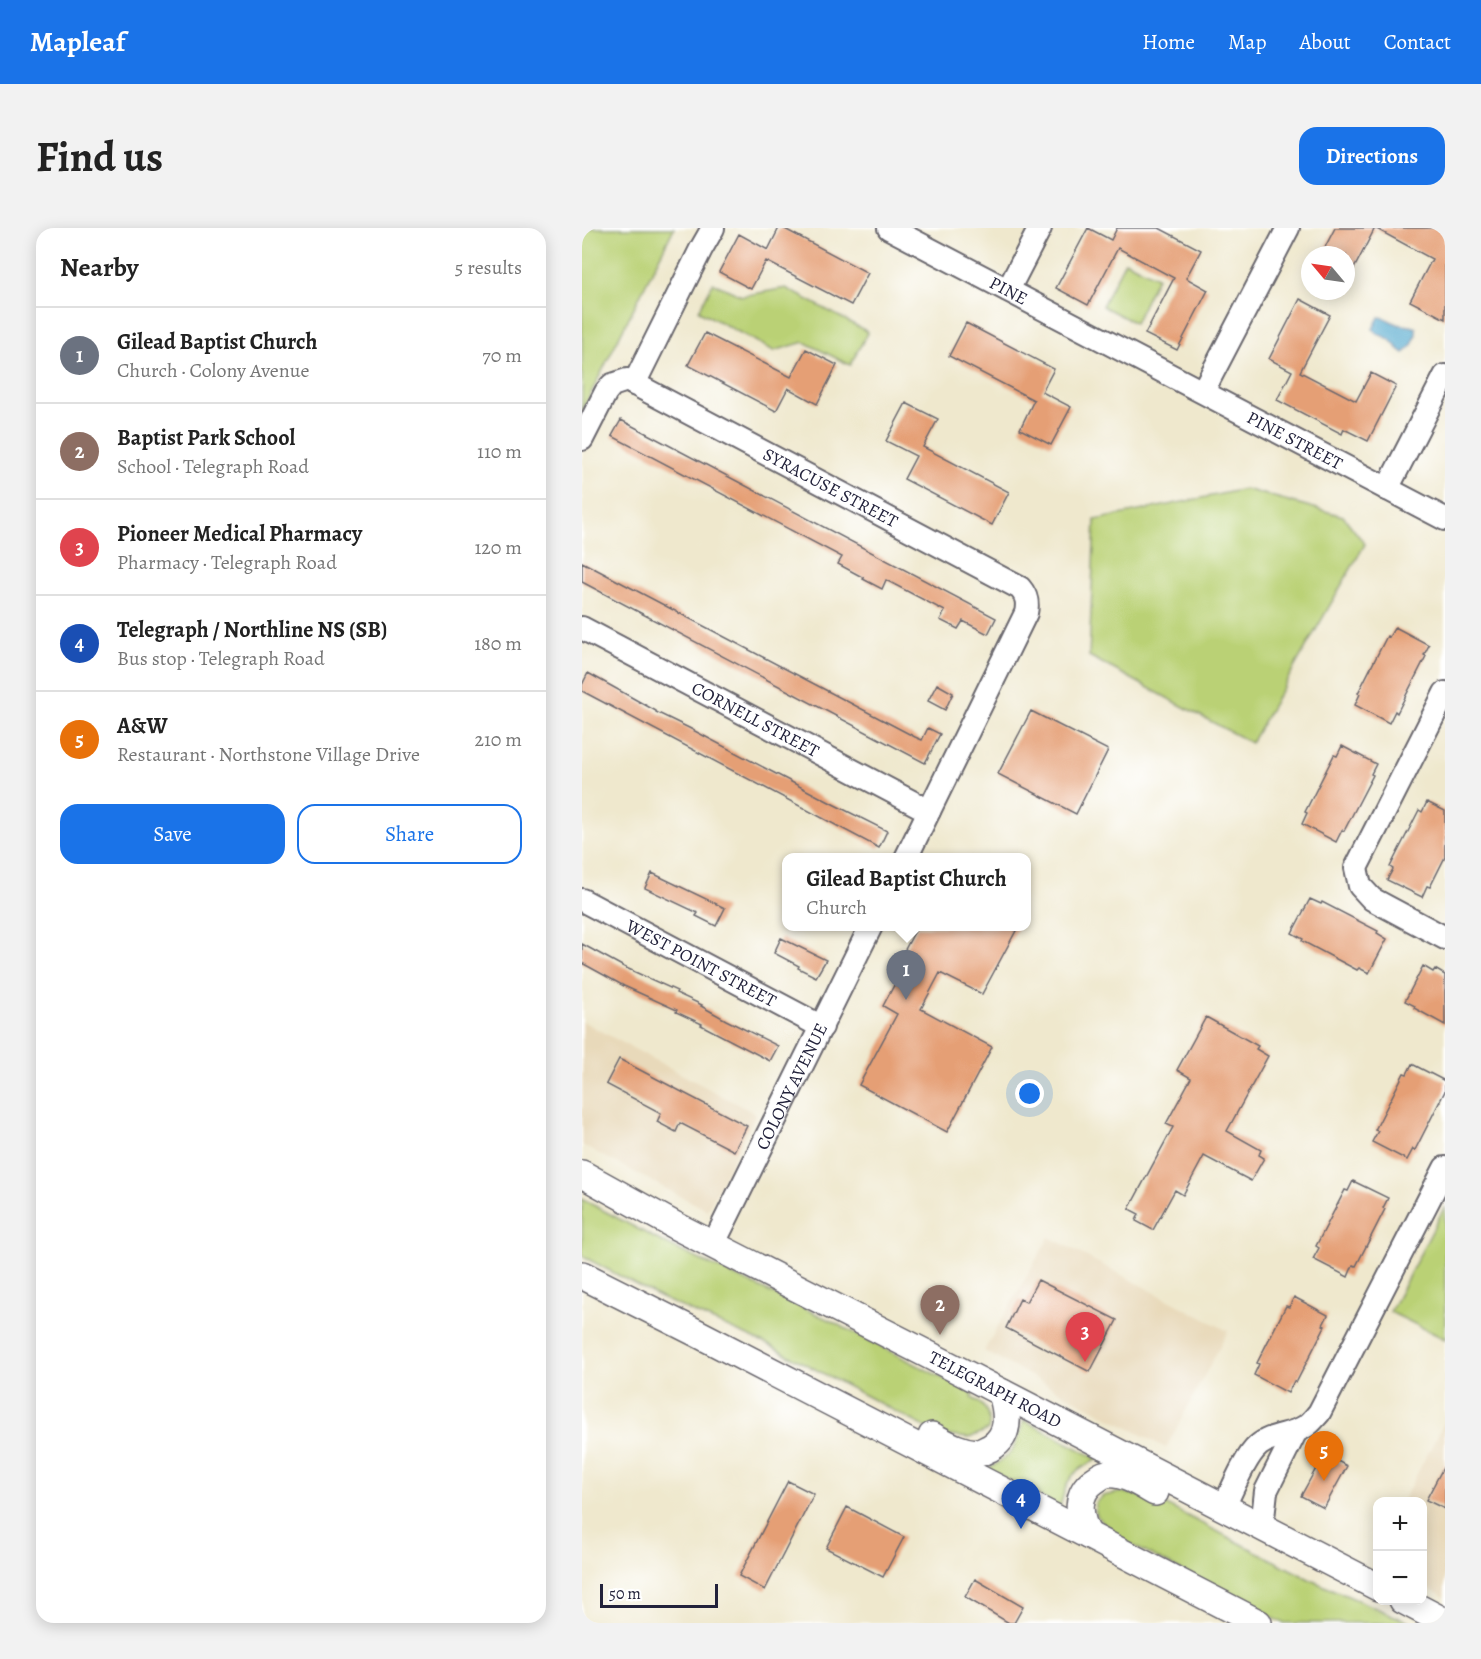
<!DOCTYPE html>
<meta charset="utf-8">
<style>
body{margin:0;font-family:Alegreya,serif;background:#f2f2f2;color:#222}
.controls{position:absolute;right:18px;bottom:18px;display:grid;overflow:hidden;border-radius:12px;box-shadow:0 3px 15px #0003}
.controls button{width:54px;height:54px;display:grid;place-items:center;padding:0;border:0;border-bottom:2px solid #e0e0e0;background:#fff;color:#222;font:30px sans-serif}
.compass{position:absolute;left:719px;top:18px;width:54px;height:54px;border-radius:50%;background:#fff;box-shadow:0 3px 15px #0003;rotate:299deg}
.scale{position:absolute;left:18px;bottom:15px;width:118px;box-sizing:border-box;padding-left:6px;border:3px solid #22223b;border-top:0;font-size:16px;line-height:21px;white-space:nowrap;color:#22223b;-webkit-text-stroke:4px #fff;paint-order:stroke}
.you{position:absolute;left:448px;top:866px;width:21px;height:21px;margin:-15px;border:4px solid #fff;border-radius:50%;background:#1a73e8;box-shadow:0 0 0 9px #1a73e833}
.badge{display:grid;place-items:center;width:39px;height:39px;border-radius:50%;background:#1a73e8;color:#fff;font-size:20px;font-weight:700}
.pin{position:absolute;translate:-50% -50px;filter:drop-shadow(0 2px 3px #0008)}
.pin::after{content:'';position:absolute;top:32px;width:21px;height:18px;background:inherit;clip-path:polygon(0 0,100% 0,50% 100%)}
.popup{position:absolute;left:200px;top:625px;width:249px;height:78px;box-sizing:border-box;display:grid;place-content:center;border-radius:12px;background:#fff;filter:drop-shadow(0 2px 4px #0005);font-size:20px;white-space:nowrap;color:#767676}
.popup b{font-size:22px;color:#222}
.popup::after{content:'';position:absolute;left:50%;top:100%;margin-left:-12px;border:12px solid transparent;border-top-color:#fff}
.list{margin:0;padding:0;list-style:none}
h2{display:flex;justify-content:space-between;align-items:center;height:78px;margin:0;padding:0 24px;font-size:26px}
h2 small{font-size:20px;font-weight:400;color:#767676}
.list li{display:grid;grid-template-columns:39px 1fr auto;gap:18px;align-items:center;box-sizing:border-box;height:96px;padding:0 24px;border-top:2px solid #e0e0e0}
.list b{display:block;font-size:22px;white-space:nowrap}
.list p{margin:0;font-size:20px;white-space:nowrap;color:#767676}
.list em{font-size:20px;font-style:normal;color:#767676}
.actions{display:flex;gap:12px;padding:18px 24px}
.actions a{flex:1;padding:14px 0;border:2px solid #1a73e8;border-radius:18px;text-align:center;font-size:21px;color:#1a73e8}
.actions .main{background:#1a73e8;color:#fff}
.map{position:relative;flex:none;width:863px;height:1395px;overflow:hidden;border-radius:18px}
header{display:flex;align-items:center;gap:36px;box-sizing:border-box;height:84px;padding:0 30px;background:#1a73e8;color:#fff}
header strong{font-size:28px}
nav{display:flex;gap:33px;margin-inline-start:auto;font-size:21px}
.intro{display:flex;align-items:center;justify-content:space-between;box-sizing:border-box;height:144px;padding:0 36px}
h1{margin:0;font-size:42px}
.button{padding:15px 27px;border-radius:18px;background:#1a73e8;color:#fff;font-size:21px;font-weight:700}
main{display:flex;gap:36px;padding:0 36px}
aside{flex:1;background:#fff;border-radius:18px;box-shadow:0 3px 15px #0003}
.map>svg:first-child{display:block}
.built{fill:#e8d9ba}
.green{fill:#bad175;stroke:#6e7a58;stroke-width:1.5}
.water{fill:#4da6cb;stroke:#386483;stroke-width:1.5}
.building{fill:#e59f74}
.lines{fill:none;stroke-linecap:round;stroke-linejoin:round}
.minor-casing{stroke:#6a676e;stroke-width:26}
.major-casing{stroke:#6a676e;stroke-width:30}
.minor{stroke:#fff;stroke-width:22}
.major{stroke:#fff;stroke-width:27}
.labels{text-anchor:middle;dominant-baseline:central;stroke-width:6;stroke-linejoin:round;paint-order:stroke}
.street-label{font-size:18px;fill:#22223b;stroke:#fff}
</style>
<header>
<strong>Mapleaf</strong>
<nav><a>Home</a><a>Map</a><a>About</a><a>Contact</a></nav>
</header>
<div class="intro"><h1>Find us</h1><a class="button">Directions</a></div>
<main>
<aside>
<h2>Nearby<small>5 results</small></h2>
<ul class="list">
<li><span class="badge" style="background:#6b7280">1</span><div><b>Gilead Baptist Church</b><p>Church · Colony Avenue</p></div><em>70 m</em></li>
<li><span class="badge" style="background:#8d6e63">2</span><div><b>Baptist Park School</b><p>School · Telegraph Road</p></div><em>110 m</em></li>
<li><span class="badge" style="background:#e0444e">3</span><div><b>Pioneer Medical Pharmacy</b><p>Pharmacy · Telegraph Road</p></div><em>120 m</em></li>
<li><span class="badge" style="background:#1a4fb4">4</span><div><b>Telegraph / Northline NS (SB)</b><p>Bus stop · Telegraph Road</p></div><em>180 m</em></li>
<li><span class="badge" style="background:#e8710a">5</span><div><b>A&amp;W</b><p>Restaurant · Northstone Village Drive</p></div><em>210 m</em></li>
</ul>
<div class="actions"><a class="main">Save</a><a>Share</a></div>
</aside>
<div class="map">
<svg width="863" height="1395" viewBox="0 0 863 1395">
<rect width="100%" height="100%" fill="#fff"/>
<filter id="ink" filterUnits="userSpaceOnUse"><feTurbulence type="fractalNoise" baseFrequency=".0167" numOctaves="2"/><feDisplacementMap in="SourceGraphic" scale="12" xChannelSelector="R" yChannelSelector="G"/><feConvolveMatrix kernelMatrix="1 2 1 2 8 2 1 2 1" color-interpolation-filters="sRGB"/></filter>
<filter id="wash" filterUnits="userSpaceOnUse"><feTurbulence type="fractalNoise" baseFrequency=".008" numOctaves="4" result="noise"/><feDisplacementMap in="SourceGraphic" scale="24" xChannelSelector="R" yChannelSelector="G"/><feGaussianBlur stdDeviation="1.35" result="paint"/><feColorMatrix in="noise" values="0 0 0 0 0 0 0 0 0 0 0 0 0 0 0 0 0 1.4 0 .05"/><feComposite in="paint" operator="in"/></filter>
<g filter="url(#wash)">
<rect width="100%" height="100%" fill="#efe8cd"/>
<path class="built" d="M 0,793 L 174,886 L 125,982 L 0,917 Z
M 467,1009 L 646,1103 L 584,1220 L 402,1123 Z
M 863,1193 L 863,1369 L 841,1357 L 840,1274 L 820,1274 Z"/>
<path class="green" d="M 0,0 L 92,0 L 0,183 Z
M 543,33 L 575,49 L 553,95 L 520,78 Z
M 131,55 L 160,68 L 204,60 L 286,104 L 268,137 L 222,114 L 192,123 L 117,83 Z
M 663,261 L 761,288 L 783,316 L 669,515 L 507,428 L 513,292 Z
M 0,971 L 84,1016 L 245,1091 L 392,1166 L 390,1170 C 403,1177 410,1187 406,1202 L 387,1210 L 358,1207 L 191,1119 L 79,1070 L 0,1028 Z
M 863,978 L 863,1111 L 808,1084 Z
M 442,1192 L 516,1231 C 488,1245 486,1249 478,1279 L 405,1241 C 433,1226 432,1222 442,1192 Z
M 540,1264 L 562,1269 L 563,1266 L 731,1353 L 829,1395 L 701,1395 L 528,1306 L 530,1301 C 519,1294 512,1289 513,1275 L 521,1268 Z"/>
<path class="water" d="M 797,89 C 806,89 810,96 820,97 C 826,98 828,97 834,100 C 835,109 830,120 822,125 C 815,121 813,116 807,111 C 800,107 796,108 791,101 Z"/>
<g id="blocks">
<path class="building" d="M 197,0 L 201,0 L 286,45 L 269,77 L 184,33 L 169,61 L 137,44 L 157,6 L 186,22 Z
M 506,0 L 529,12 L 535,0 L 577,0 L 619,22 L 604,50 L 626,62 L 595,122 L 563,106 L 592,50 L 536,20 L 506,77 L 474,60 Z
M 753,0 L 863,0 L 863,91 L 828,73 L 850,31 L 793,0 L 764,56 L 764,27 L 739,27 Z
M 718,71 L 748,87 L 718,144 L 774,173 L 789,145 L 814,158 L 786,213 L 762,201 L 760,206 L 695,172 L 710,143 L 687,131 Z
M 384,95 L 472,141 L 460,164 L 489,179 L 469,217 L 438,201 L 452,172 L 367,128 Z
M 123,105 L 209,149 L 224,121 L 255,137 L 235,176 L 206,160 L 194,183 L 106,137 Z
M 324,175 L 356,191 L 341,219 L 427,264 L 410,297 L 322,251 L 334,228 L 304,213 Z
M 39,192 L 414,390 L 406,406 L 381,393 L 376,401 L 358,392 L 363,383 L 304,352 L 300,361 L 281,351 L 282,350 L 256,336 L 260,329 L 30,208 Z
M 0,334 L 333,509 L 340,512 L 346,500 L 358,506 L 343,535 L 0,354 Z
M 813,399 L 847,417 L 842,427 L 844,428 L 815,485 L 813,483 L 807,495 L 773,477 L 778,466 L 776,465 L 805,408 L 807,409 Z
M 6,445 L 74,483 L 74,484 L 107,500 L 253,577 L 305,603 L 297,620 L 0,463 L 0,457 Z
M 355,456 L 371,465 L 363,482 L 346,473 Z
M 449,483 L 526,522 L 494,586 L 416,546 Z
M 760,518 L 794,536 L 789,546 L 791,547 L 762,603 L 760,602 L 754,614 L 720,596 L 725,585 L 723,584 L 752,527 L 755,528 Z
M 845,574 L 863,583 L 863,629 L 848,659 L 845,658 L 840,669 L 805,652 L 811,641 L 808,639 L 837,582 L 840,584 Z
M 70,645 L 143,680 L 134,698 L 114,688 L 116,685 L 63,660 Z
M 728,671 L 739,676 L 740,674 L 796,703 L 795,705 L 805,711 L 787,745 L 777,740 L 775,742 L 720,713 L 721,711 L 710,705 Z
M 335,699 L 436,699 L 400,766 L 358,745 L 339,781 L 410,819 L 365,904 L 277,857 L 315,786 L 301,778 L 325,733 L 319,729 Z
M 199,710 L 244,732 L 234,749 L 216,740 L 217,738 L 192,725 Z
M 0,716 L 42,739 L 95,763 L 94,765 L 120,777 L 119,778 L 144,792 L 196,818 L 188,833 L 119,797 L 120,796 L 94,784 L 95,782 L 42,758 L 0,735 Z
M 841,738 L 851,744 L 853,741 L 863,747 L 863,797 L 832,780 L 833,778 L 823,773 Z
M 624,789 L 676,818 L 674,821 L 686,828 L 645,903 L 679,922 L 677,927 L 682,930 L 669,953 L 622,928 L 601,967 L 593,962 L 571,1002 L 554,993 L 557,986 L 547,981 L 591,899 L 584,896 L 609,850 L 595,842 Z
M 37,831 L 165,898 L 152,923 L 98,895 L 94,904 L 75,894 L 79,885 L 24,856 Z
M 830,836 L 863,853 L 863,863 L 833,922 L 831,921 L 825,932 L 790,914 L 796,903 L 793,902 L 822,845 L 825,846 Z
M 771,953 L 806,970 L 801,980 L 803,981 L 774,1038 L 771,1037 L 766,1049 L 731,1031 L 737,1020 L 734,1018 L 763,962 L 766,963 Z
M 456,1052 L 535,1092 L 508,1144 L 424,1100 L 438,1071 L 444,1074 Z
M 712,1069 L 746,1087 L 741,1097 L 743,1098 L 714,1155 L 712,1153 L 706,1165 L 672,1147 L 677,1136 L 675,1135 L 704,1078 L 707,1079 Z
M 742,1226 L 765,1238 L 742,1280 L 719,1268 Z
M 863,1236 L 863,1281 L 844,1272 Z
M 206,1253 L 232,1266 L 183,1362 L 157,1348 Z
M 265,1279 L 322,1309 L 301,1349 L 244,1320 Z
M 393,1351 L 441,1379 L 432,1395 L 427,1395 L 383,1369 Z"/>
</g>
</g>
<g filter="url(#ink)">
<use href="#blocks" fill-opacity="0" stroke="#6a676e" stroke-width="1.5"/>
<g class="lines">
<g class="minor-casing">
<g id="minor">
<path id="s1" d="M 307,0 L 863,291"/>
<path d="M 426,62 L 458,0"/>
<path d="M 52,156 L 119,21 L 131,0"/>
<path d="M 621,163 L 706,0"/>
<path id="s2" d="M 0,211 L 24,164 L 30,157 L 45,152 L 438,360 C 445,368 446,375 444,385 L 324,630"/>
<path d="M 805,261 L 863,148"/>
<path id="s3" d="M 0,400 L 347,583"/>
<path d="M 863,465 L 774,640 L 778,658 L 790,671 L 863,710"/>
<path id="s4" d="M 0,672 L 240,799"/>
<path id="s5" d="M 131,1017 L 289,698"/>
<path d="M 642,1279 C 650,1262 663,1229 676,1218 C 689,1206 709,1208 724,1198 C 729,1195 733,1189 737,1185 L 863,940"/>
<path d="M 680,1299 L 684,1263 L 714,1203"/>
</g>
</g>
<g class="major-casing">
<g id="major">
<path id="s6" d="M 0,946 L 92,997 L 343,1125 L 796,1359"/>
<path d="M 0,1047 L 115,1105 L 676,1395"/>
<path d="M 350,1208 C 365,1216 378,1224 395,1225 C 400,1225 403,1222 408,1220 C 429,1208 426,1185 420,1165"/>
<path d="M 506,1307 C 496,1289 493,1265 513,1252 C 516,1250 521,1246 525,1246 C 542,1244 559,1256 573,1264"/>
<path d="M 821,1372 L 863,1394"/>
</g>
</g>
<use href="#minor" class="minor"/>
<use href="#major" class="major"/>
</g>
</g>
<g class="labels">
<g class="street-label">
<text stroke="none"><textPath href="#s1" startOffset="135">PINE</textPath></text>
<text stroke="none"><textPath href="#s1" startOffset="458">PINE STREET</textPath></text>
<text stroke="none"><textPath href="#s2" startOffset="308">SYRACUSE STREET</textPath></text>
<text stroke="none"><textPath href="#s3" startOffset="196">CORNELL STREET</textPath></text>
<text stroke="none"><textPath href="#s4" startOffset="135">WEST POINT STREET</textPath></text>
<text stroke="none"><textPath href="#s5" startOffset="177">COLONY AVENUE</textPath></text>
<text stroke="none"><textPath href="#s6" startOffset="466">TELEGRAPH ROAD</textPath></text>
</g>
</g>
</svg>
<div class="controls">
<button>+</button>
<button>−</button>
</div>
<svg class="compass" viewBox="-18 -18 36 36"><path d="M0-13l5 13h-10z" fill="#e53935"/><path d="M0 13l5-13h-10z" fill="#767676"/></svg>
<div class="scale">50 m</div>
<div class="you"></div>
<div class="pin badge" style="left:324px;top:772px;background:#6b7280">1</div>
<div class="popup"><b>Gilead Baptist Church</b>Church</div>
<div class="pin badge" style="left:358px;top:1107px;background:#8d6e63">2</div>
<div class="pin badge" style="left:503px;top:1134px;background:#e0444e">3</div>
<div class="pin badge" style="left:439px;top:1301px;background:#1a4fb4">4</div>
<div class="pin badge" style="left:742px;top:1253px;background:#e8710a">5</div>
</div>
</main>
